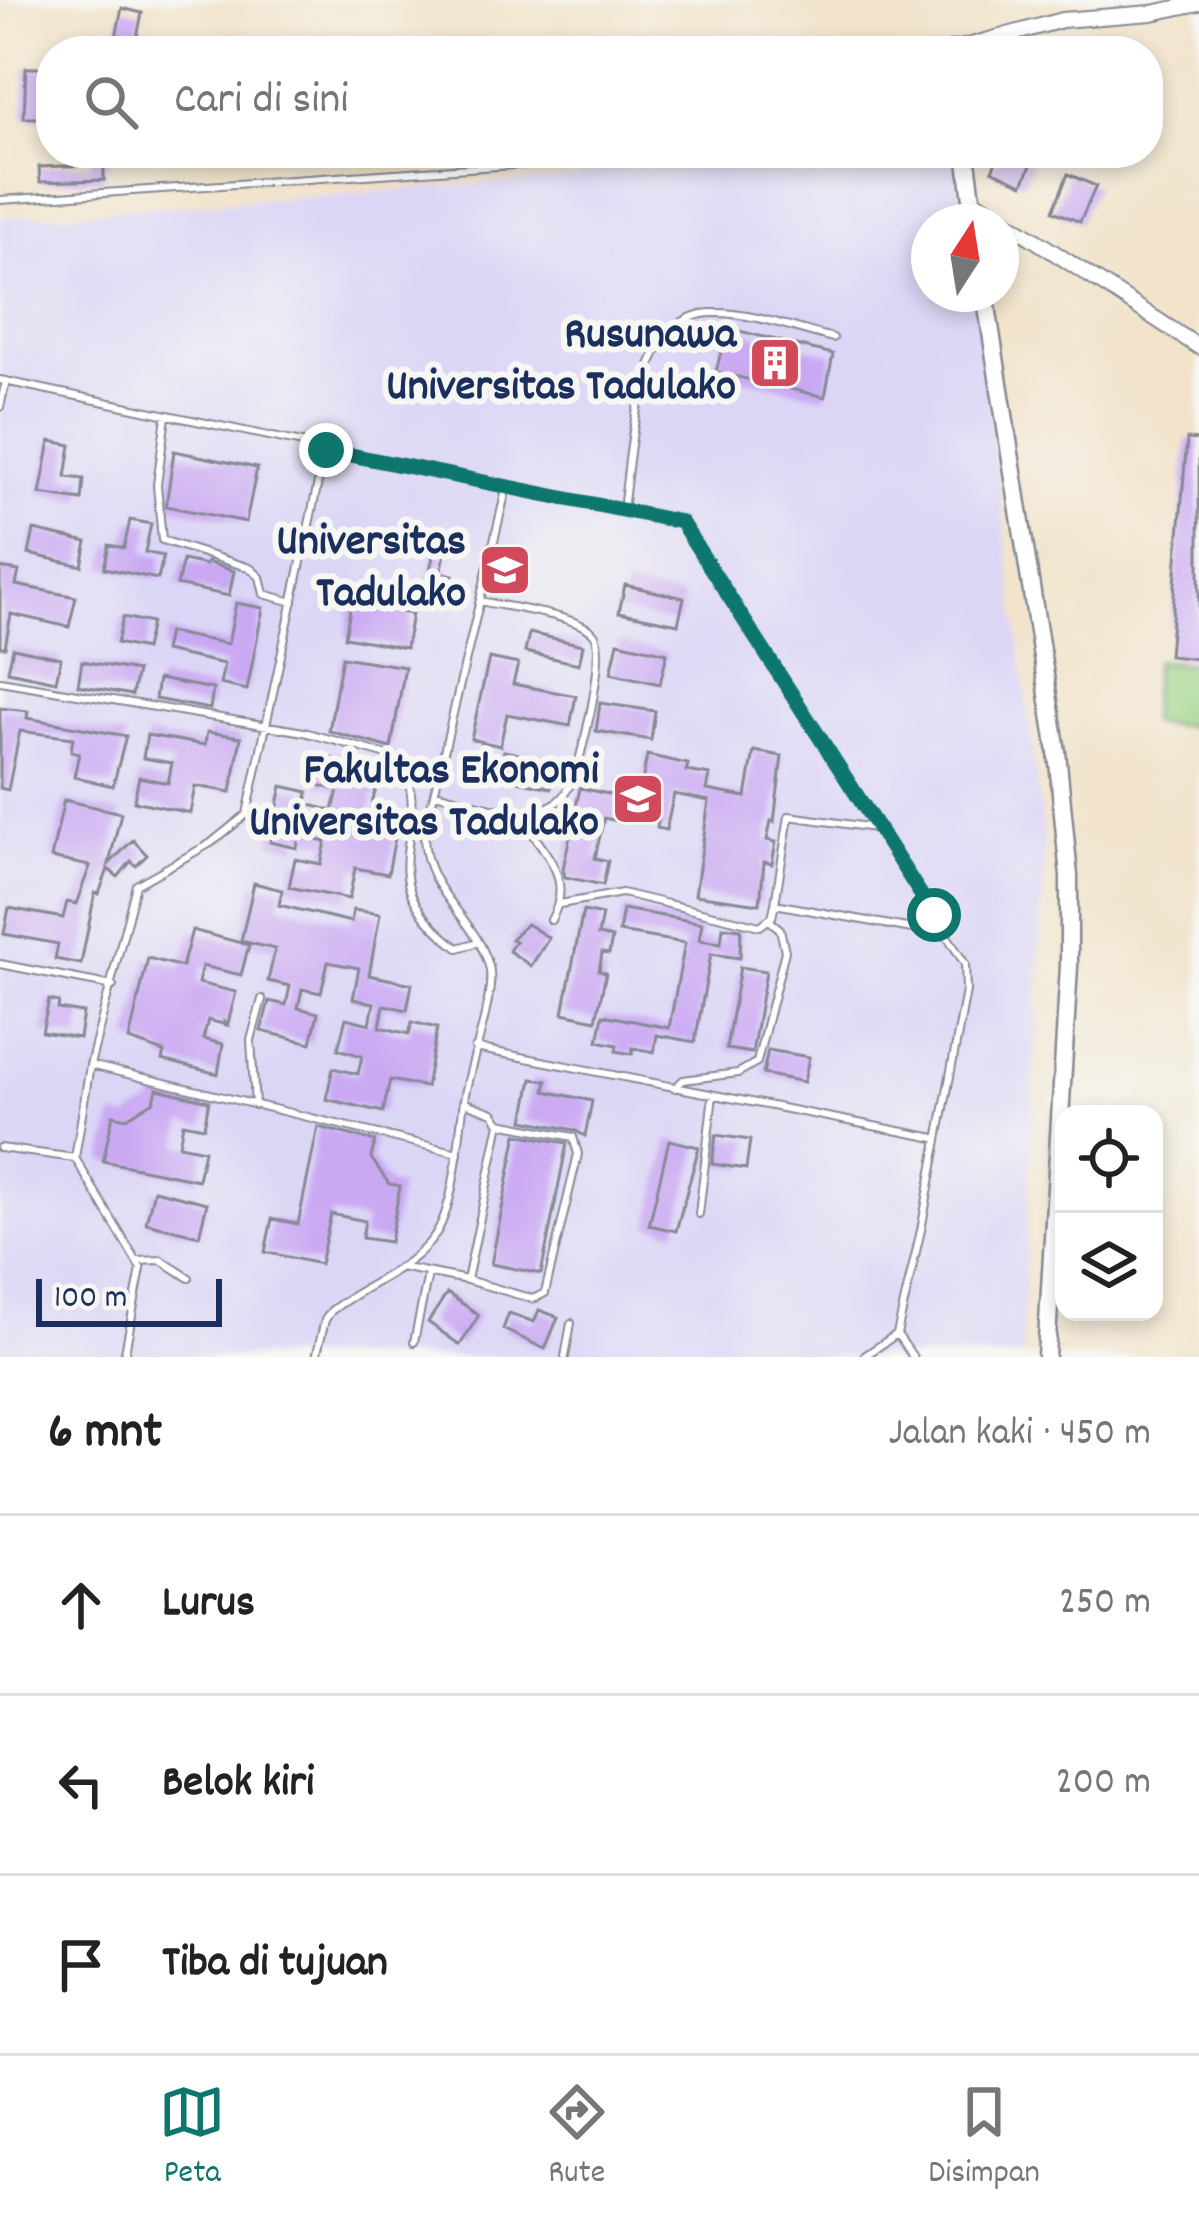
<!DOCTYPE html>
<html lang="id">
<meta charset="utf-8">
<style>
body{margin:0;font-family:Dekko,sans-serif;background:#f6f6f6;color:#222}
.controls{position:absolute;right:36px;bottom:36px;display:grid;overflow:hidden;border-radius:24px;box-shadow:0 6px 18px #0003}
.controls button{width:108px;height:108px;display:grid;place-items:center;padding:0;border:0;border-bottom:3px solid #e0e0e0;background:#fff;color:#222;font:60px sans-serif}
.compass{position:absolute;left:911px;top:204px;width:108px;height:108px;border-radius:50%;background:#fff;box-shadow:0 6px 18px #0003;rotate:12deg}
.scale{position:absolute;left:36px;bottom:30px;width:186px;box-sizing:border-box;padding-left:12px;border:6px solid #1b2f5e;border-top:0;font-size:33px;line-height:42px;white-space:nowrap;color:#1b2f5e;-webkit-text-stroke:9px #f6f6f2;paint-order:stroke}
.stop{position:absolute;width:36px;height:36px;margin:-27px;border:9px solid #0f766e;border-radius:50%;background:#fff}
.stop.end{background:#0f766e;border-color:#fff;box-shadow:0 3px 12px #0008}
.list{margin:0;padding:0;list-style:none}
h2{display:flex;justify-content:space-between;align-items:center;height:156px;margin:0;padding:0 48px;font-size:51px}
h2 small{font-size:39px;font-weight:400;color:#767676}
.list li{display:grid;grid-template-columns:78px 1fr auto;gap:36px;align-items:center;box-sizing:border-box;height:180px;padding:0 48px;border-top:3px solid #e0e0e0}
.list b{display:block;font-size:45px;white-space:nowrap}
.list em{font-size:39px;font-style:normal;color:#767676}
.icon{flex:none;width:66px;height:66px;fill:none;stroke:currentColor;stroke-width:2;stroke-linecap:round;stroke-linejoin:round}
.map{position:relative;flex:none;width:1199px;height:1357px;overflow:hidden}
.search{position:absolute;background:#fff;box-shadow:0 6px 18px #0003;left:36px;right:36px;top:36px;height:132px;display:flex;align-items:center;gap:30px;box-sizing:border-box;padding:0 42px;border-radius:48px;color:#767676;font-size:45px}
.sheet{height:696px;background:#fff}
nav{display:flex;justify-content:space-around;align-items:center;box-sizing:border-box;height:168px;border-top:3px solid #e0e0e0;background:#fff;font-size:33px;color:#767676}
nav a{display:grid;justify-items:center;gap:6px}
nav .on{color:#0f766e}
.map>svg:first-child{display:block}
.built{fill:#dcd6f6}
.green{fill:#9fd688;stroke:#5d8273;stroke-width:3}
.building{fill:#caa9f3}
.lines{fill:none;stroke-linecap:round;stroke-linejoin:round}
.service-casing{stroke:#868994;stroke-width:10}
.minor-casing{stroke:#868994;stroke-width:18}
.tertiary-casing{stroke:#868994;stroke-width:21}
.service{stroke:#fff;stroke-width:6}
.minor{stroke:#fff;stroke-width:14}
.tertiary{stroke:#fff;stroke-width:16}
.route{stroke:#0f766e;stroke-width:15}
.labels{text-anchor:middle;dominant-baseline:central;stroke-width:12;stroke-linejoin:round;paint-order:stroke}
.poi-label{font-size:45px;font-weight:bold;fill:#1b2f5e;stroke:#f6f6f2;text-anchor:end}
</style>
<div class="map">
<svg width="1199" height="1357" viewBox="0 0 1199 1357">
<rect width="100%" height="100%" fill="#f6f6f2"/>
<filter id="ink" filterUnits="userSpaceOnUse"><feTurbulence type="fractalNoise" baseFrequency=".00833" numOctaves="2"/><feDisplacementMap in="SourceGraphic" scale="24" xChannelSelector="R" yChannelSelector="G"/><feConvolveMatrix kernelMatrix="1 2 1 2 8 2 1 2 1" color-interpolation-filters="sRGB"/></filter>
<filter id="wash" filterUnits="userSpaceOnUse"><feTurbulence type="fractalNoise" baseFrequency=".004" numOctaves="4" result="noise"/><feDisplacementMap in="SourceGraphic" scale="48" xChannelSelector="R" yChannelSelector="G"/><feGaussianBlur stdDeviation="2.7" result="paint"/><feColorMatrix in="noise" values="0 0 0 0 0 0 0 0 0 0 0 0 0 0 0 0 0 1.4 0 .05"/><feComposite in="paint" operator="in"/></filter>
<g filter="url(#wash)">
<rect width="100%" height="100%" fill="#f2e3ca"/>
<path class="built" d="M 651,153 L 957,153 L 966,222 L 929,222 L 929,294 L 975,294 L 1045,847 L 1021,1357 L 0,1357 L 0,218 L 573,178 Z"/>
<path class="green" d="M 1155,661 L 1199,665 L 1199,727 L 1150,723 Z"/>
<g id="blocks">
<path class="building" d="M 122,8 L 142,13 L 134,51 L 113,51 Z
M 26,68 L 49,68 L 48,118 L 24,118 Z
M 92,153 L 111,153 L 111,164 L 104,164 L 104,180 L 40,182 L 39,167 L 91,165 Z
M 1000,153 L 1022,153 L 1034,158 L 1023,184 L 992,170 Z
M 1068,174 L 1096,186 L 1080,222 L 1053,211 Z
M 727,328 L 833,354 L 825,397 L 716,372 Z
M 1187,439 L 1199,440 L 1199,659 L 1169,656 Z
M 50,441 L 71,445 L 66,477 L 84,479 L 82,500 L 40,494 Z
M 174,451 L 257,468 L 246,522 L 166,506 Z
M 130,520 L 151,524 L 145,552 L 163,556 L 158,579 L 104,568 L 109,545 L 124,548 Z
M 34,530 L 87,542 L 82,566 L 29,554 Z
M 438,533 L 460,537 L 458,548 L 447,546 L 441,572 L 453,575 L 450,589 L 427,584 Z
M 183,560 L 206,565 L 207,562 L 234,571 L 229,596 L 177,585 Z
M 0,568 L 19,571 L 16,585 L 76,597 L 69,627 L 11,614 L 5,647 L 0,647 Z
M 625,585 L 684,598 L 678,624 L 619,612 Z
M 236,603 L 263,608 L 247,690 L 220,684 L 224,664 L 164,651 L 168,632 L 228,644 Z
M 351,603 L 412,614 L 406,648 L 345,637 Z
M 123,617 L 151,623 L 145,649 L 117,643 Z
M 529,633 L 583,645 L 579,664 L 525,652 Z
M 618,642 L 667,653 L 660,684 L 611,673 Z
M 13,648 L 61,658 L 56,681 L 8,671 Z
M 342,657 L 405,667 L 391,748 L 329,731 Z
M 489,658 L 518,664 L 513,684 L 576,696 L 570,726 L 507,714 L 500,746 L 471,739 Z
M 82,661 L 137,671 L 132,695 L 78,685 Z
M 158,679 L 213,689 L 210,709 L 155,699 Z
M 600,703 L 655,711 L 651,740 L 596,731 Z
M 0,708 L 28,711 L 27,718 L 126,736 L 113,786 L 74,777 L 79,753 L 71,751 L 73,738 L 20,731 L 8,790 L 0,788 Z
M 207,732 L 241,737 L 231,792 L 195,786 L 190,813 L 134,801 L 139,777 L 168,783 L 172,763 L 143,758 L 147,735 L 205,745 Z
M 504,751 L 557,763 L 551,788 L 499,777 Z
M 754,751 L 782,756 L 774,822 L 771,821 L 767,840 L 776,842 L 772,864 L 764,862 L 760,904 L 695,895 L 709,801 L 674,794 L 666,830 L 657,828 L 658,821 L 649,819 L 655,790 L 641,788 L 647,755 L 688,764 L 686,771 L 710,775 L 707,790 L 746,797 Z
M 325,757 L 381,770 L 370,811 L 399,816 L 388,874 L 355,868 L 349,899 L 289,887 L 295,859 L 321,864 L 326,842 L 299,836 L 297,848 L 270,842 L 282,786 L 308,792 L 306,804 L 333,811 L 338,790 L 318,785 Z
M 580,788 L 622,797 L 617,821 L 604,818 L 595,858 L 608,861 L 603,885 L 565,877 L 563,869 Z
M 64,800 L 121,813 L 109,864 L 133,840 L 147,855 L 136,866 L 131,861 L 118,877 L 108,869 L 99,894 L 95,893 L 81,964 L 55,959 L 58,944 L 4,934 L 9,908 L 63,918 L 67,902 L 76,904 L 90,866 L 51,858 Z
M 254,883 L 282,890 L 279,905 L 351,922 L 353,910 L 380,914 L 369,975 L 412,984 L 407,1010 L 384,1005 L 380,1027 L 409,1034 L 412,1022 L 437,1028 L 426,1087 L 390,1080 L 383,1112 L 326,1099 L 333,1068 L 358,1074 L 362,1056 L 338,1049 L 346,1018 L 370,1024 L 374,1003 L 353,999 L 359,968 L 328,962 L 321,993 L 302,989 L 298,1008 L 318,1013 L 311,1043 L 261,1031 L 269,1001 L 286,1005 L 290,986 L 268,981 L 275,949 L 241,941 Z
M 623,909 L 702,923 L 699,940 L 721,943 L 723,927 L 741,929 L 740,958 L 711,954 L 695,1042 L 657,1035 L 654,1052 L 633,1048 L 632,1054 L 616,1051 L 617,1045 L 598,1041 L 603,1015 L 669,1028 L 685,943 L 619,932 Z
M 583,911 L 602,915 L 598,935 L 612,938 L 609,954 L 602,953 L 599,971 L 606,973 L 596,1020 L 563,1013 Z
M 527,924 L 549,938 L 531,966 L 509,951 L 515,941 L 511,939 Z
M 192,930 L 249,945 L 241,975 L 202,966 L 198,983 L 236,992 L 228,1023 L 225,1022 L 227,1025 L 208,1020 L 203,1039 L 223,1044 L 218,1074 L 162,1060 L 164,1052 L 129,1040 L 148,958 L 182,967 Z
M 740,967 L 766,971 L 752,1053 L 726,1049 Z
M 49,1000 L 59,1002 L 58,1009 L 83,1013 L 79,1038 L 42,1032 Z
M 768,1050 L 809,1057 L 804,1082 L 763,1074 Z
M 532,1079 L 547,1081 L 545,1091 L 592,1101 L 585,1136 L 574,1130 L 524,1120 Z
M 157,1089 L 209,1101 L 204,1127 L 183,1123 L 179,1145 L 204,1150 L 198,1180 L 103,1161 L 113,1115 L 127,1118 L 141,1109 L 154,1101 Z
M 318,1127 L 375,1141 L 371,1158 L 389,1184 L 400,1186 L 390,1242 L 362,1238 L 365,1221 L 331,1214 L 320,1264 L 265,1252 L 272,1219 L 298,1224 Z
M 517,1134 L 567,1143 L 541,1274 L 491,1264 Z
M 716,1135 L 750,1140 L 746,1169 L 712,1164 Z
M 669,1140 L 699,1147 L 676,1231 L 649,1225 Z
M 154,1190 L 207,1203 L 199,1236 L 146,1223 Z
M 447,1293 L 479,1315 L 460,1345 L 428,1322 Z
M 539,1310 L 558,1317 L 545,1349 L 503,1329 L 509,1313 L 534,1322 Z"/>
</g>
</g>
<g filter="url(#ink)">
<use href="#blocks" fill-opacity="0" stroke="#868994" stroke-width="3"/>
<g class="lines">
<g class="service-casing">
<path id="service" d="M 0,200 L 586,160 L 610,153
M 0,380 L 681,522 L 965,964 L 966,991 L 921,1230 L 897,1334 L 863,1357
M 0,407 L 6,381
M 166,416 L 157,485 L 162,540 L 250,568 L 260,577 L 264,594 L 293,602
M 623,509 C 632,451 634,314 713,313 C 751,312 796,329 833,338
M 0,681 L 304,732 L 402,759 C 436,839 362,875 458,948 L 475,943
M 435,793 C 468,800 509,819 543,809 C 557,804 563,798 570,785 C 581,765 608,650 594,634 C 579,615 505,607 480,601
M 520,812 C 538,850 577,874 551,920
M 882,829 L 789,816 L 775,904 L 945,935
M 560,904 L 622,893 L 760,926 L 772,917 L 775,904
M 0,964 L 113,986
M 475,1048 L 935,1138
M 90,1065 L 458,1153
M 675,1088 L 683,1080 L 738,1073 L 757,1062 L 785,951 L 780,929 L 770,921
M 255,1105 L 251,1040 L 262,999
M 0,1148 L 75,1158
M 699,1214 L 713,1095
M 138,1261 L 161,1260 L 189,1278
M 400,1267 L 467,1280 L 500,1123 L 493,1113 L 463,1102
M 467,1280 L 533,1299 L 545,1293 L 578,1154 L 573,1137 L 500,1123
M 897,1334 L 913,1357
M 414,1342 L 428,1274
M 124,1357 L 141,1269 L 75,1158 L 90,1065 L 136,885 L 211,843 L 247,814 L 325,450
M 316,1357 L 325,1320 L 331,1311 C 362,1286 403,1273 429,1243 C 456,1214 458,1139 464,1101 C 468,1068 497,994 489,966 C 475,916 425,893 424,836 L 507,486
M 565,1357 L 571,1323"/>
</g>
<g class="minor-casing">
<path id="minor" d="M 953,50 L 1062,20 L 1152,13 L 1199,3
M 972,199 L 1199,347"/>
</g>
<g class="tertiary-casing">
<path id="tertiary" d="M 953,50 L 953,51
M 966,153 L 975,222
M 985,294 L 1057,752 L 1069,876 L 1069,966 L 1046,1357"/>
</g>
<use href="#service" class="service"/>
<use href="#minor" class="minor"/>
<use href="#tertiary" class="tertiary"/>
</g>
</g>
<g class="lines" filter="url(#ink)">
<path class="route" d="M 326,450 L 681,522 L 934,915"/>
</g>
<defs>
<g id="building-square" transform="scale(2.7)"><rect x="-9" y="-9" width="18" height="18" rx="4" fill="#d1495b" stroke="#f6f6f2"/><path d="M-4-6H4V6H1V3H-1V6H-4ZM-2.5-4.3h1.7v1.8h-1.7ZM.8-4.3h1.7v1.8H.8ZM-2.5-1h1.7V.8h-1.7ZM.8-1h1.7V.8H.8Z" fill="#fff"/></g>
<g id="university-square" transform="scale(2.7)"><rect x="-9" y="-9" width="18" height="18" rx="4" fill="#d1495b" stroke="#f6f6f2"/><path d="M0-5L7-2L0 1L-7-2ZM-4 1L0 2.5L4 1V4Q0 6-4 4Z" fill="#fff"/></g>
</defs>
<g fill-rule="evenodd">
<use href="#building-square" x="775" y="363"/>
<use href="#university-square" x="505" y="570"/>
<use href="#university-square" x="638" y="799"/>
</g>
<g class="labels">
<g class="poi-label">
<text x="736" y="337">Rusunawa<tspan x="736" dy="52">Universitas Tadulako</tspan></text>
<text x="466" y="544">Universitas<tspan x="466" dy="52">Tadulako</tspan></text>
<text x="599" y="773">Fakultas Ekonomi<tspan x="599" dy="52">Universitas Tadulako</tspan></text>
</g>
</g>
</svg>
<div class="controls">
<button><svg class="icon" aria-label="locate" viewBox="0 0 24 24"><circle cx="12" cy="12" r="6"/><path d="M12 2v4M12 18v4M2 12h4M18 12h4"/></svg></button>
<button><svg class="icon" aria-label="layers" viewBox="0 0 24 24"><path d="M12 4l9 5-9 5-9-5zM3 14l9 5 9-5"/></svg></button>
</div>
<svg class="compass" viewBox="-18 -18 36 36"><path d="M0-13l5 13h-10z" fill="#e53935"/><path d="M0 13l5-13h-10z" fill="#767676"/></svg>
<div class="scale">100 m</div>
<div class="stop" style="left:934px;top:915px"></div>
<div class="stop end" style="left:326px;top:450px"></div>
<div class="search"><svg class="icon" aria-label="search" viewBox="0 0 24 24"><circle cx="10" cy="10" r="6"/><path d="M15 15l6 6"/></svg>Cari di sini</div>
</div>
<section class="sheet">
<h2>6 mnt<small>Jalan kaki · 450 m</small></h2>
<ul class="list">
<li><svg class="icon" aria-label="ahead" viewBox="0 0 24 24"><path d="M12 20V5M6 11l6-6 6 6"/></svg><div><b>Lurus</b></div><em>250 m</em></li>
<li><svg class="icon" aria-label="left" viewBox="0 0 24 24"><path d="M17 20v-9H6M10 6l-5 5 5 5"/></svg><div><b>Belok kiri</b></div><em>200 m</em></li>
<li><svg class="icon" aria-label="arrive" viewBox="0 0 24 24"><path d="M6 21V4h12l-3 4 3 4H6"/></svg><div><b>Tiba di tujuan</b></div></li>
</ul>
</section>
<nav>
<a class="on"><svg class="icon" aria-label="map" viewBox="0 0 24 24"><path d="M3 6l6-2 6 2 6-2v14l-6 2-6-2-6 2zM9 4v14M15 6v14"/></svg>Peta</a>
<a><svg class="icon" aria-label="directions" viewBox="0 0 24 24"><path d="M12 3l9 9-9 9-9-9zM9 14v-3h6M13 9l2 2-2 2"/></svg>Rute</a>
<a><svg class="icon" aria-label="saved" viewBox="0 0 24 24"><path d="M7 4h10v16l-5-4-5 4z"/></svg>Disimpan</a>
</nav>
